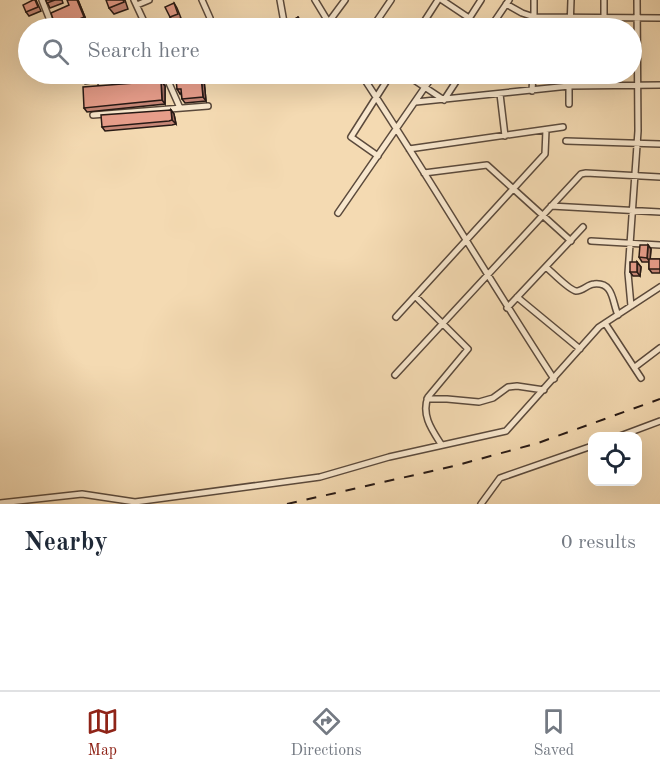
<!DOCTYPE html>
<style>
body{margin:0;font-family:"Old Standard TT",serif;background:#f2f2f3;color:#1f2937}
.controls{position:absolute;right:18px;bottom:18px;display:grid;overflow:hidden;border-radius:12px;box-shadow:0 6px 24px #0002}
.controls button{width:54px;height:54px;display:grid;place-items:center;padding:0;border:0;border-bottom:2px solid #e0e1e3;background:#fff;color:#1f2937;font:30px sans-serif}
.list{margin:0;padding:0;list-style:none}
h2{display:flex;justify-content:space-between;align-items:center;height:78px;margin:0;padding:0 24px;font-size:26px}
h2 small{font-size:20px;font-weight:400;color:#747a83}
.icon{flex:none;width:33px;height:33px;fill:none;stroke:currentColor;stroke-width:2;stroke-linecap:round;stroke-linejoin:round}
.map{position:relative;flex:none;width:660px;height:504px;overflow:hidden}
.search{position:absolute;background:#fff;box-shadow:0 6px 24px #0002;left:18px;right:18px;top:18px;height:66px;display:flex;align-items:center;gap:15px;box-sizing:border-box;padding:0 21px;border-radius:33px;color:#747a83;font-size:22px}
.sheet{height:186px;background:#fff}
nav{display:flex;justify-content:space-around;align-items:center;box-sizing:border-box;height:84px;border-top:2px solid #e0e1e3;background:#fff;font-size:16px;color:#747a83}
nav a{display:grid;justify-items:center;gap:3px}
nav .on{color:#8f2418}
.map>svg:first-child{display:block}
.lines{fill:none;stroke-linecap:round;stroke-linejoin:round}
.minor-casing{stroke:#5b4a3c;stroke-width:8}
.minor{stroke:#f8e7cd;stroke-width:5}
.rail{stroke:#281a15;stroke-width:2;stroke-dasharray:10 10;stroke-linecap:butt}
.wall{fill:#c78777;stroke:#281a15;stroke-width:1.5}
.shaded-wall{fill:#a26e61;stroke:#281a15;stroke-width:1.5}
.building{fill:#e79d8a;stroke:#281a15;stroke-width:1.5}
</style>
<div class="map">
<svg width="660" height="504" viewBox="0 0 660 504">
<rect width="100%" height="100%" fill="#f4dab2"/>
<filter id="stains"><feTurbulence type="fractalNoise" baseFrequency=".00333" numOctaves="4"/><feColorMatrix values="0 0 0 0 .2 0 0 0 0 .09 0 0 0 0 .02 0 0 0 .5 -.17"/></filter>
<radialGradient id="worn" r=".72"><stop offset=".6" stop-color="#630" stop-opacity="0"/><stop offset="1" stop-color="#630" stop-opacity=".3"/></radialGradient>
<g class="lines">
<g class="minor-casing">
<path id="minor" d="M 42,0 L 53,28
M 134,0 L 147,28
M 202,0 L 210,18
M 280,0 L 285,28
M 315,0 L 332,28
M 442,0 L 484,28
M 604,0 L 604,28
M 506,4 L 522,13 L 534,17 L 660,18
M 137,5 L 149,0
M 320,28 L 328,23 L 345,0
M 372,28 L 391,0
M 420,28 L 438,0
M 463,28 L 481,0
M 490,28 L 509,0
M 534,28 L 534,0
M 570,28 L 571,0
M 165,74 L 180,108
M 361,74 C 427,174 488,278 554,379
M 405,74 L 444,100 L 461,74
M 605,74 L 605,84
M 101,86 L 208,75
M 532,91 L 533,74
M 500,94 L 505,136
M 416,102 L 569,86 L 660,85
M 569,104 L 569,74
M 93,115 L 208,106
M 566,141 L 660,144
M 409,149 L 563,127
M 378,156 L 351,137 L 391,74
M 424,173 L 487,165 L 571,241
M 551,206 L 660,212
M 338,213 L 434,74
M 591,241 L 660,245
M 546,267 C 552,272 569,290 576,291 C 583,291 588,284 594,284 C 614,282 612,302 618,315
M 415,296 L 468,349 L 428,397 C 421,415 432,430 441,444
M 517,297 L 580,349
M 631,306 L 628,273 L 638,131 L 637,0
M 507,308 L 583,227
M 396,317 L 545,154 L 546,130
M 605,323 L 641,378
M 635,367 L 660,348
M 395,375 L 581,174 L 586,173 L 660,177
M 427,399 L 447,399 L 479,402 L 493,398 L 508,387 L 517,386 L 544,390
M 620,436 L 660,421
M 0,503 L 82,494 L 135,502 L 320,477 L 389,457 L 506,431 L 599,327 L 660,287
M 481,504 L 500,478 L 592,446"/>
</g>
<use href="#minor" class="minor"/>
<path class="rail" d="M 287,504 L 454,466 L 538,443 L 660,399"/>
</g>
<path class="wall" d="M 36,0 L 41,11 L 29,16 L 26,12 Z
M 46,0 L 62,0 L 63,3 L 50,8 Z
M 78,0 L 87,22 L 75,28 L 56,28 Z
M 125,0 L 128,9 L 114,14 L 109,8 Z
M 174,3 L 177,8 L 181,18 L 173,21 L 170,17 Z
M 298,17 L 305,28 L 297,28 L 292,21 Z
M 81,74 L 155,74 L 155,75 L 85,84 L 82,79 Z
M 204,80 L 206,101 L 185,103 L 182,99 L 181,93 L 180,94 L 177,89 Z
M 161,81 L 165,86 L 165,104 L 87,112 L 84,108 Z
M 171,110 L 174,114 L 176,124 L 172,125 L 105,131 L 102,127 Z
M 648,245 L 651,249 L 650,259 L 660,259 L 660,273 L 652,273 L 649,269 L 649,262 L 642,262 L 639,257 Z
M 637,262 L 641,267 L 640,276 L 633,276 L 630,272 Z"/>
<path class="shaded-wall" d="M 77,0 L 78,0 L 87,22 L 84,17 Z
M 201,76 L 204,80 L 206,101 L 203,97 Z
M 161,81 L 165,86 L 165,104 L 162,100 Z
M 171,110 L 174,114 L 176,124 L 172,120 Z
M 648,245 L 651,249 L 650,262 L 647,258 Z
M 637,262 L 641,267 L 640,276 L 637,272 Z"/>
<path class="building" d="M 33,0 L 35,0 L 38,7 L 26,12 L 23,5 Z
M 46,0 L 55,0 L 47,3 Z
M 67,0 L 77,0 L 84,17 L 60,28 L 56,28 L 51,13 L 69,5 Z
M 106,0 L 123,0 L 124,2 L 109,8 Z
M 174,3 L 178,14 L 170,17 L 165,7 Z
M 298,17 L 302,24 L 297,28 L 292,21 Z
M 228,26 L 228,28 L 191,28 Z
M 81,74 L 131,74 L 82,79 Z
M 201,76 L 203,97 L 182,99 L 181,89 L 177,89 L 176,79 Z
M 161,81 L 162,100 L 84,108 L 83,87 Z
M 171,110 L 172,120 L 169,121 L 102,127 L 101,115 Z
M 640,245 L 648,245 L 647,258 L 639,257 Z
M 649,259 L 660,259 L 660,269 L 649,269 Z
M 630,262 L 637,262 L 637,272 L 630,272 Z"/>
<rect width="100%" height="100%" filter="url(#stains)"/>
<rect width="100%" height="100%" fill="url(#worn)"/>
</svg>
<div class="controls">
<button><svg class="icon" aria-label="locate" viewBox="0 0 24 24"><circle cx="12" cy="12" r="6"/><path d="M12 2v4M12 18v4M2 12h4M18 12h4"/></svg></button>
</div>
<div class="search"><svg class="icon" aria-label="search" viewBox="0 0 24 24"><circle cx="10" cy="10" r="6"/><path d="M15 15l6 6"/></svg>Search here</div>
</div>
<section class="sheet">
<h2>Nearby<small>0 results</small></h2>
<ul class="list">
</ul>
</section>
<nav>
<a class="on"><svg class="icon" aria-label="map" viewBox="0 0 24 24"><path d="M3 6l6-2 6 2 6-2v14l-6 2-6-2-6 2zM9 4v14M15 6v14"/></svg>Map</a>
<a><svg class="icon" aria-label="directions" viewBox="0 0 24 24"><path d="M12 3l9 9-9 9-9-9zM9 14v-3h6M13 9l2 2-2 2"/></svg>Directions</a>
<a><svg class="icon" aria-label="saved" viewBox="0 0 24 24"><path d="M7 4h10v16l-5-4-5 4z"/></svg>Saved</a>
</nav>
